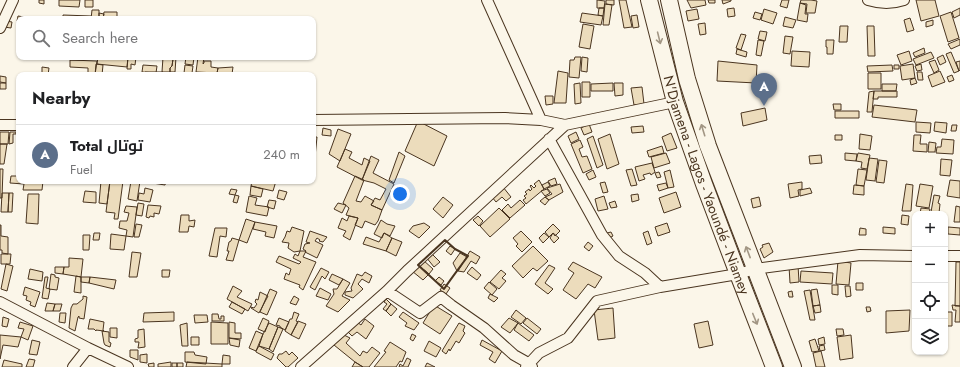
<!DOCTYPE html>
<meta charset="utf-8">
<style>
body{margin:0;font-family:Jost,Cairo,sans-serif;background:#f2f2f2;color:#202124}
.controls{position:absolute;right:12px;bottom:12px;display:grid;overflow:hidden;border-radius:8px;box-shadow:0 1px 3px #0004}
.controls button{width:36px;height:36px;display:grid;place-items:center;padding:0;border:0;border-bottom:1px solid #e0e0e0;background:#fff;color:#202124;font:20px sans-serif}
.you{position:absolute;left:400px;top:194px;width:14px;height:14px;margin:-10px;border:3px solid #fff;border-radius:50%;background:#1a73e8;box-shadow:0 0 0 6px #1a73e833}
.badge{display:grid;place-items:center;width:26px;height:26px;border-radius:50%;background:#111827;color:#fff;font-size:13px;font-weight:700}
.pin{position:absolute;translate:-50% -33px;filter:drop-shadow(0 1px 2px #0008)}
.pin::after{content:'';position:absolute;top:21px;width:14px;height:12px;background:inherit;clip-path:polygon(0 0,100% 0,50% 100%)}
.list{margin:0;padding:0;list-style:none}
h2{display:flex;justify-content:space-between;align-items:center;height:52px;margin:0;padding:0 16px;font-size:17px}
h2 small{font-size:13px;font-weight:400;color:#757577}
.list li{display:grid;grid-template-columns:26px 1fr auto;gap:12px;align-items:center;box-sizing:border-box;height:60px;padding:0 16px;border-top:1px solid #e0e0e0}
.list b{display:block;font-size:15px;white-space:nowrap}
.list p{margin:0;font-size:13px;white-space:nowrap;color:#757577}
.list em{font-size:13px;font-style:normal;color:#757577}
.icon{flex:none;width:22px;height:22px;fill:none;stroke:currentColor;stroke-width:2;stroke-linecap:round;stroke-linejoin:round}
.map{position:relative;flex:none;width:960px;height:367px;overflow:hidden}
.search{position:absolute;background:#fff;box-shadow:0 1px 3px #0004;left:16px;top:16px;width:300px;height:44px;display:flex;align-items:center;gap:10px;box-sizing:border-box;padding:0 14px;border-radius:8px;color:#757577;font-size:15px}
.panel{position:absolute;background:#fff;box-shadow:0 1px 3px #0004;left:16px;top:72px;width:300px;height:112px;border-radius:8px}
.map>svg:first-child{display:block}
.building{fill:#ecdcbc;stroke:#4a3520}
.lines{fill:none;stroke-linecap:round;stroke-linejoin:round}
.minor-casing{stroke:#4a3520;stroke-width:12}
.trunk-casing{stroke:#4a3520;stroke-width:18}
.minor{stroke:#fbf6e9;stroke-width:10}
.trunk{stroke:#fbf6e9;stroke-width:16}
.wall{stroke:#4a3520;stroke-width:2}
.oneway{stroke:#a29684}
.labels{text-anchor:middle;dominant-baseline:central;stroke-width:3;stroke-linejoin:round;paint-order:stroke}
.street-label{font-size:14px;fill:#4a3520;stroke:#fbf6e9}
</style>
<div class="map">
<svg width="960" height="367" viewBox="0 0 960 367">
<rect width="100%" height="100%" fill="#fbf6e9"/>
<path class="building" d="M 39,0 L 44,0 L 44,4 L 39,3 Z
M 59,0 L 80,0 L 79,7 L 59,6 Z
M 85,0 L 93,0 L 93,7 L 85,7 Z
M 597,0 L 605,1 L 604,8 L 597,8 Z
M 606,0 L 614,0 L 614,5 L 606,4 Z
M 619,0 L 626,0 L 632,27 L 624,28 Z
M 687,0 L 705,0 L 706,5 L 691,8 Z
M 708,0 L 715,0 L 715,3 L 709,3 Z
M 722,0 L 731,0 L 731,1 L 723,4 Z
M 782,0 L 789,0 L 787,8 L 780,6 Z
M 801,0 L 811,0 L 817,1 L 815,13 L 806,13 L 807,4 L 800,3 Z
M 916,0 L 935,0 L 939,16 L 921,21 Z
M 800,3 L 806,5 L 805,14 L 808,14 L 807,22 L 797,20 Z
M 605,4 L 612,5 L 609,25 L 603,25 Z
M 599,8 L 604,8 L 603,16 L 598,15 Z
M 734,8 L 735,16 L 728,17 L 727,9 Z
M 960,8 L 960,15 L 954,18 L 952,12 Z
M 697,9 L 699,19 L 688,21 L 686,11 Z
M 764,9 L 777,13 L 773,24 L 761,20 Z
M 92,10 L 99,10 L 99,19 L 91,19 Z
M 104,12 L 117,12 L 117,19 L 103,19 Z
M 755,12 L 762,14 L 760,20 L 753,18 Z
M 951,12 L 959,38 L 948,42 L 940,16 Z
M 99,13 L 104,14 L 103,19 L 99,19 Z
M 582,13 L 603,16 L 601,25 L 580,22 Z
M 63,15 L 91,16 L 91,19 L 63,19 Z
M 637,15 L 639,27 L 633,28 L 631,16 Z
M 18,16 L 24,17 L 23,19 L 19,19 L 19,21 L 17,21 Z
M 785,17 L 796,20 L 793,28 L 783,26 Z
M 910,18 L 914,30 L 907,32 L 904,20 Z
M 933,20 L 933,25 L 926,27 L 926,22 Z
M 6,21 L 12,22 L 11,28 L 4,27 Z
M 705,23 L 706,34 L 700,35 L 698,24 Z
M 583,24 L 594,26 L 590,49 L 579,47 Z
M 840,26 L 848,26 L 847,42 L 839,42 Z
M 867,26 L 874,26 L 875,56 L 868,56 Z
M 760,31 L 767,32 L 765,41 L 758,39 Z
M 741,34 L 746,35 L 741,50 L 736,48 Z
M 785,36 L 793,37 L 790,54 L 783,53 Z
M 960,39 L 960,45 L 951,49 L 948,44 Z
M 758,40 L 764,41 L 761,56 L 756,55 Z
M 826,40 L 834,40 L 833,54 L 827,54 L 827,47 L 826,47 Z
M 924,48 L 925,53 L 915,57 L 913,53 Z
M 737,49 L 747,52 L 746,57 L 736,54 Z
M 792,51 L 810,52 L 809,67 L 791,66 Z
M 909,51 L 912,61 L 901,65 L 897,55 Z
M 931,52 L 934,58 L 916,65 L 913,59 Z
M 951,52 L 959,71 L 954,73 L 946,54 Z
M 943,55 L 946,62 L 940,65 L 937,58 Z
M 70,57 L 84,57 L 84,60 L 70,60 Z
M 98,57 L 128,57 L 127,67 L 97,64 Z
M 128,57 L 136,57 L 135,65 L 131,64 L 131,69 L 127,69 Z
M 163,57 L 171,57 L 173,59 L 172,66 L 170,68 L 170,72 L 162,72 Z
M 171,57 L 176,57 L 175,72 L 170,72 L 170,68 L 172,66 L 173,59 Z
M 186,57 L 194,57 L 193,65 L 185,64 Z
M 198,57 L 204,57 L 203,64 L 204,63 L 204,61 L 211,61 L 211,67 L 218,68 L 217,73 L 196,72 Z
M 575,57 L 581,57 L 579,78 L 569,77 L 570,60 L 574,60 Z
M 582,57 L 588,58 L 587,72 L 581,71 Z
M 70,60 L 97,61 L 95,75 L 88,75 L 88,68 L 70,67 Z
M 935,60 L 939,70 L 934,73 L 929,62 Z
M 718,61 L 757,65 L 756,83 L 717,81 Z
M 960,61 L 960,70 L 959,71 L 956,62 Z
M 96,64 L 103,65 L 102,75 L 95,75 Z
M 913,64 L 915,78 L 902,80 L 900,66 Z
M 921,64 L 922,70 L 917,71 L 915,66 Z
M 143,65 L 157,66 L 156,73 L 142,72 Z
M 185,65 L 193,66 L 192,73 L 184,73 Z
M 892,65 L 893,71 L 868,72 L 867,66 Z
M 894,65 L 899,65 L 899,69 L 894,69 Z
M 42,67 L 49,68 L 48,75 L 42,75 Z
M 233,67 L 232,74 L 217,73 L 218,68 Z
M 558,71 L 568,73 L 566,103 L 554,103 Z
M 940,71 L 945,82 L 932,87 L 928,76 Z
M 145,72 L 163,72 L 163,75 L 145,75 Z
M 917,72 L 922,72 L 923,80 L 918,80 Z
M 217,73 L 224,75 L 202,75 L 203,74 Z
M 868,73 L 881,73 L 881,89 L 868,89 Z
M 952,75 L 954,80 L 949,82 L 947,77 Z
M 0,76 L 6,77 L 6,83 L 0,82 Z
M 915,78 L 917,83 L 911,85 L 910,80 Z
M 582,82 L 590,82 L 590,97 L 582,97 Z
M 0,83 L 6,83 L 6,89 L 0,89 Z
M 580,83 L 581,103 L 575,104 L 574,84 Z
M 613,83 L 613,91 L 591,91 L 591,84 Z
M 614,83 L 623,83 L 623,95 L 615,96 Z
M 882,84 L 897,84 L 896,91 L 882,91 Z
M 642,87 L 644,104 L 634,105 L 631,88 Z
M 874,91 L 897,91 L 897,97 L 878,97 L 878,99 L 873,99 Z
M 874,91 L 872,112 L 867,112 L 869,92 Z
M 545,96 L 553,96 L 553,104 L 546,105 Z
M 833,104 L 841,104 L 841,110 L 834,110 Z
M 874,105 L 917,110 L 915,122 L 872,117 Z
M 765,108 L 767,120 L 743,126 L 741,113 Z
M 835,111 L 859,111 L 859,118 L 835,118 Z
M 418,121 L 447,136 L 434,166 L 405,151 Z
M 916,122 L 931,123 L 930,133 L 916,132 Z
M 935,122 L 947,123 L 946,133 L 934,131 Z
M 589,124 L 592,132 L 584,135 L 581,128 Z
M 952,125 L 957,125 L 956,131 L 951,131 Z
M 643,126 L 644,132 L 632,133 L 631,127 Z
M 323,128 L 331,130 L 331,136 L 322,135 Z
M 338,129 L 351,134 L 340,161 L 329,154 Z
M 0,132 L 9,132 L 8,144 L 0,144 Z
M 10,132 L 16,132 L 16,134 L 13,134 L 13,143 L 9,144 Z
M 576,132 L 579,139 L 571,143 L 568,136 Z
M 671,133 L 677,148 L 667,151 L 662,137 Z
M 610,134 L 619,164 L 607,169 L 598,139 Z
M 860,134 L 872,136 L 870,150 L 859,149 Z
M 835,135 L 842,135 L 842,140 L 835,140 Z
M 914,135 L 921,135 L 920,144 L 927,144 L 927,152 L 913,151 Z
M 593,136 L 603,165 L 597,168 L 587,139 Z
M 313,137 L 317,137 L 315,157 L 313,156 Z
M 942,139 L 954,140 L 953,154 L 936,153 L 937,147 L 941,147 Z
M 580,140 L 583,147 L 579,149 L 582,157 L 587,156 L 592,169 L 583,173 L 571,144 Z
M 929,142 L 936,143 L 935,152 L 928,152 Z
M 0,144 L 7,144 L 4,164 L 0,164 Z
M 662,146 L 664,153 L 649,157 L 647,151 Z
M 345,149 L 352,152 L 349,158 L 362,165 L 364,158 L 370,161 L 362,180 L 337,167 Z
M 399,152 L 405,156 L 394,183 L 389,180 Z
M 666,153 L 670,163 L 654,168 L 651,157 Z
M 845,153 L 857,154 L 856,161 L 845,160 Z
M 858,153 L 870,155 L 867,169 L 861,168 L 862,162 L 856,161 Z
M 821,155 L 822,163 L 810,164 L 809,156 Z
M 371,156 L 379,160 L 373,173 L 394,184 L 382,210 L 371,205 L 375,198 L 380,200 L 386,189 L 374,183 L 362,180 Z
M 869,158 L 878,159 L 875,181 L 866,180 Z
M 941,159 L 952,160 L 950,176 L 940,175 Z
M 879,160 L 887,161 L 884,183 L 876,182 Z
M 652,163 L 655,172 L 651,175 L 650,173 L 643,175 L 645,179 L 639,181 L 635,167 Z
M 18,168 L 19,168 L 19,181 L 43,181 L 42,190 L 23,190 L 24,184 L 10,183 L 11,176 L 18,176 Z
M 0,169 L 3,169 L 2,198 L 0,198 Z
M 632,169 L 637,185 L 631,186 L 626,170 Z
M 858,169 L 867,170 L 864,186 L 856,185 Z
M 593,170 L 596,177 L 589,180 L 586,174 Z
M 670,170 L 674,187 L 668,188 L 664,172 Z
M 659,172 L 661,177 L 657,178 L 655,173 Z
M 355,176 L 364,180 L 356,201 L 361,202 L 365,196 L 374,201 L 371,205 L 382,210 L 378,221 L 375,225 L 365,221 L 362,228 L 355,225 L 358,218 L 346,215 L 349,208 L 343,203 Z
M 555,178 L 557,184 L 551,186 L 548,181 Z
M 539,180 L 544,189 L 526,204 L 523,200 L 526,198 L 524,196 L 527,194 L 525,192 L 529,189 L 530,191 L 532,189 L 530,186 L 531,185 L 534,188 L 536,186 L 534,184 Z
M 950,180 L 960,181 L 960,198 L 947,196 Z
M 101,181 L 110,181 L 107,204 L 99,203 Z
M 110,181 L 123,181 L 118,219 L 114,219 L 115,213 L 106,212 Z
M 131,181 L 140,181 L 137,201 L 128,199 Z
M 140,181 L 166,181 L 165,185 Z
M 252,181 L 276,181 L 273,191 L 251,186 Z
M 548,182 L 550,186 L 544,189 L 542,185 Z
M 605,182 L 608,192 L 603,193 L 600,183 Z
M 802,182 L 802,189 L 798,190 L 799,196 L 790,198 L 788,184 Z
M 666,183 L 668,188 L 659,191 L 657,185 Z
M 560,184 L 563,192 L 549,200 L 545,197 L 552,194 L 547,188 Z
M 906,184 L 913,185 L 911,211 L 902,211 Z
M 920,184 L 933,186 L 929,208 L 916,206 Z
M 854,185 L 864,186 L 864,195 L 853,194 Z
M 251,186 L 263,189 L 261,197 L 250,195 Z
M 503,187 L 511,197 L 506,201 L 502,197 L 496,202 L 492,197 Z
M 145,188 L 153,190 L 150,202 L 138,200 L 139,193 L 144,194 Z
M 810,188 L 812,193 L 800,196 L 800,190 Z
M 231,189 L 237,190 L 235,195 L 229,194 Z
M 547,189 L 550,193 L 545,196 L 541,191 Z
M 279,190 L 287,192 L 284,200 L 277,198 Z
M 85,191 L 96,192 L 96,203 L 83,202 Z
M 676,192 L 681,207 L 664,213 L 659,198 Z
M 2,193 L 9,193 L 8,212 L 1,212 Z
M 9,193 L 13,193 L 12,212 L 8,212 Z
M 28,194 L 39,194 L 38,224 L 26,223 Z
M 638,194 L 639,200 L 632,202 L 631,195 Z
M 235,195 L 239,196 L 237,203 L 233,202 Z
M 934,195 L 940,196 L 938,203 L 940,204 L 939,213 L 931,212 Z
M 249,196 L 257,198 L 255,205 L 269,207 L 267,216 L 246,212 Z
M 604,196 L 608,209 L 598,211 L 595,199 Z
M 443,197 L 453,205 L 443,218 L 433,209 Z
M 545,197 L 549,200 L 545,205 L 540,201 Z
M 759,197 L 761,206 L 753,208 L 751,199 Z
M 269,200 L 276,201 L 274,209 L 267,207 Z
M 520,200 L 525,205 L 510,218 L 502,210 L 508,204 L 511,208 Z
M 615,201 L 617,207 L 611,208 L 609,203 Z
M 138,203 L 144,204 L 142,216 L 136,215 Z
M 338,203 L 346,205 L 342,213 L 334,209 Z
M 148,205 L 161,206 L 159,214 L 154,213 L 154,217 L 150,216 L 149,218 L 146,217 Z
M 126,206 L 137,207 L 133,237 L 126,236 L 127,230 L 119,228 L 120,221 L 127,221 L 129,213 L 124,212 Z
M 956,206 L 960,207 L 960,222 L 954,222 Z
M 499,208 L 510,219 L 490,237 L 480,226 Z
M 921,208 L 930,209 L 929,214 L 920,214 Z
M 181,215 L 189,215 L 189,221 L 195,220 L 194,227 L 189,226 L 188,232 L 179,232 Z
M 902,215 L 909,216 L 908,225 L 901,224 Z
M 349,216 L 358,218 L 350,240 L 343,236 L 346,231 L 338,228 L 342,218 L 347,221 Z
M 478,216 L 483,221 L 479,226 L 473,220 Z
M 246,219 L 255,222 L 247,243 L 239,240 Z
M 381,220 L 387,224 L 395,226 L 390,236 L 384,233 L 382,238 L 374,234 Z
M 255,222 L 277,226 L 274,238 L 265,236 L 266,232 L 253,229 Z
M 424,223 L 430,227 L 419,238 L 409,231 L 413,226 Z
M 667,223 L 670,232 L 658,236 L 655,227 Z
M 136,224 L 142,225 L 139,237 L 134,237 Z
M 553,224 L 560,231 L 555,236 L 553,233 L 549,237 L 545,232 Z
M 0,225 L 1,225 L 1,236 L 8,237 L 8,254 L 2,253 L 2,250 L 0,250 Z
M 292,227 L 304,231 L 300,251 L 294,252 L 288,248 L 289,243 L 282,242 L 285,237 L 287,231 L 290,232 Z
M 883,227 L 895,228 L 895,234 L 883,233 Z
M 948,227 L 960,228 L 960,235 L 948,234 Z
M 215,228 L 227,228 L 226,237 L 220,236 L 217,257 L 209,256 Z
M 860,228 L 866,229 L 866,235 L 859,235 Z
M 310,231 L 327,237 L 323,242 L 319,241 L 320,240 L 317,238 L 315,241 L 323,245 L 317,258 L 305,252 L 306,251 L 303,249 L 305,244 L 310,243 L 306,242 Z
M 521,231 L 532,242 L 522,252 L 516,246 L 518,244 L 513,238 Z
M 648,231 L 652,243 L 647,245 L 643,233 Z
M 611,232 L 613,236 L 609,238 L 607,233 Z
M 94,233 L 100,233 L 99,240 L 93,240 Z
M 384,233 L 392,238 L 386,251 L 363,244 L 366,237 L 379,242 Z
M 544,233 L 549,237 L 543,243 L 539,238 Z
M 553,233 L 559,238 L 554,243 L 550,238 Z
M 111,234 L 126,236 L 124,250 L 110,249 Z
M 83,235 L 90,235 L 89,250 L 83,250 Z
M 232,238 L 239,240 L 233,261 L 226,260 L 229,251 L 227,251 L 229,242 L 231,241 Z
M 392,238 L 402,242 L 396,256 L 386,251 Z
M 588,242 L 593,246 L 589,251 L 584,247 Z
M 769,243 L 773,252 L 764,258 L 760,249 L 763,247 L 762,245 Z
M 450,246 L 455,249 L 451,255 L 446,251 Z
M 533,246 L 548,261 L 537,271 L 533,268 L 523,278 L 512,266 Z
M 300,251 L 306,251 L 303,257 L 316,262 L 303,290 L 299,287 L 300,285 L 284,279 L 286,273 L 289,275 L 291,269 L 276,262 L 279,256 L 299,264 L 301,262 L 293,258 L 295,254 L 298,256 Z
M 470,251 L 480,257 L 476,264 L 471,261 L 464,272 L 458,271 Z
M 132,252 L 141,253 L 137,277 L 129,277 Z
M 431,253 L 440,262 L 434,267 L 426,257 Z
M 460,253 L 467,257 L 457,271 L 453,263 Z
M 1,254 L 11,254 L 10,264 L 1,264 Z
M 69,258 L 83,259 L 81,277 L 63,274 L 64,267 L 69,267 Z
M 423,260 L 433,269 L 429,274 L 418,265 Z
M 838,261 L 851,263 L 849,285 L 836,284 Z
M 573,262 L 602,277 L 595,288 L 588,284 L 576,299 L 563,290 L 574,273 L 568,269 Z
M 956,262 L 960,262 L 960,306 L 955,306 Z
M 6,264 L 13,266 L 7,291 L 1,289 Z
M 418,265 L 429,274 L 423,280 L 412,271 Z
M 549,265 L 555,268 L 545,283 L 553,289 L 548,294 L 535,284 Z
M 798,265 L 799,282 L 790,283 L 789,266 Z
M 55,267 L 64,267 L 63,274 L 55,273 Z
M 472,267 L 481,275 L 477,280 L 467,273 Z
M 321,268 L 329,272 L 325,279 L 322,276 L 315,290 L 310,287 Z
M 30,269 L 43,272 L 42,281 L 28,279 Z
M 162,270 L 170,270 L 169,277 L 162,277 Z
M 501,270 L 506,274 L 502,278 L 506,281 L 499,289 L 490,282 Z
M 801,271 L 833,273 L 832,284 L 800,282 Z
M 365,272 L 372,276 L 369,283 L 362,279 L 358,284 L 363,289 L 353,298 L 345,295 L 345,292 L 352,291 L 351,288 L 357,274 L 362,276 Z
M 51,274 L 55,275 L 55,277 L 59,278 L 57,290 L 49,289 Z
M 332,274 L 343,279 L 339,285 L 329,280 Z
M 76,276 L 81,277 L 81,293 L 74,292 Z
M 45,277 L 48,277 L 46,288 L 50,289 L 48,299 L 42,298 Z
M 81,277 L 90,277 L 89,283 L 81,282 Z
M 90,277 L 116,280 L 114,289 L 89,283 Z
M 439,277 L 444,281 L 441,285 L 435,281 Z
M 343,279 L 350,283 L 342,296 L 350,300 L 338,312 L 326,306 L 334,294 L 333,289 L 337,289 Z
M 489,282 L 497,289 L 492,295 L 484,288 Z
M 856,283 L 863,283 L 863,290 L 856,290 Z
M 444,284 L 450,288 L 446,294 L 440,290 Z
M 832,285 L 838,285 L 838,295 L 832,294 Z
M 233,286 L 242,291 L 237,297 L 252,304 L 248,311 L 227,299 Z
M 845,286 L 850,286 L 851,296 L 846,297 Z
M 25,287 L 40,292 L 35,307 L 30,305 L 31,302 L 26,300 L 27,296 L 23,295 Z
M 320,288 L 331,294 L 328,300 L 316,296 Z
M 270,289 L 277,292 L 267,315 L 260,312 Z
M 817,289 L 820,305 L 813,306 L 811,290 Z
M 810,290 L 815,320 L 810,320 L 804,291 Z
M 792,291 L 793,297 L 789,297 L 788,292 Z
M 260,292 L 268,296 L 259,313 L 251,308 L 251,307 L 254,308 L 257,304 L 255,302 L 256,299 L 258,300 Z
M 490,294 L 498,298 L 494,302 L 488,298 Z
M 83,296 L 87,297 L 84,319 L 79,318 L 79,316 L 78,317 L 75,331 L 69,328 L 71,308 L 73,304 L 77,304 L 83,299 Z
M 294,296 L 299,299 L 296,305 L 290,303 Z
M 386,299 L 391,304 L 386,311 L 383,309 L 387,304 L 384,302 Z
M 232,302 L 245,309 L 242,314 L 229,307 Z
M 47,303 L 55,304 L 53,311 L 45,311 Z
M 55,304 L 62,304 L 60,311 L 53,311 Z
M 391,304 L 397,309 L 391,316 L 386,311 Z
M 434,305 L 452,316 L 440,334 L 423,323 Z
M 820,305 L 821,312 L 815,313 L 813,306 Z
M 952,305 L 960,306 L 960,322 L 955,322 L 956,310 L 953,310 Z
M 866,307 L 870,307 L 871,311 L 867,312 Z
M 613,308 L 615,338 L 598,340 L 594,310 Z
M 516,310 L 526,318 L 521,324 L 511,317 Z
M 910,310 L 909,331 L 886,333 L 886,311 Z
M 174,312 L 174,321 L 143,322 L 144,313 Z
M 294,312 L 299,314 L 296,321 L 298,322 L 291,335 L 285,331 L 290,319 L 292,319 Z
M 403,312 L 419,323 L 414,330 L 405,326 L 407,323 L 399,317 Z
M 946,312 L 952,312 L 952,326 L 946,326 Z
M 60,313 L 66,313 L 65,323 L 59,322 Z
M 212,314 L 218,314 L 219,319 L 221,319 L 221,316 L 224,316 L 224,321 L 212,321 Z
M 194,315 L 207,315 L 208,322 L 195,323 Z
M 3,317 L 9,319 L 7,327 L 2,326 Z
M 263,318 L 269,321 L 265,332 L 258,329 Z
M 279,318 L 289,322 L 285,330 L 280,327 L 280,326 L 276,325 Z
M 509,318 L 518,323 L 510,333 L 501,327 Z
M 527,318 L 541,329 L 537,334 L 523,323 Z
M 90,319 L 104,322 L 103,330 L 104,331 L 96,330 L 96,331 L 94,329 L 88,329 Z
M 365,319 L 374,326 L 366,339 L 357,332 L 352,336 L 348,332 L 357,322 L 361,325 Z
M 298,321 L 306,324 L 299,339 L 291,335 Z
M 708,321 L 713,345 L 699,348 L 694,324 Z
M 20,322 L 33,326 L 28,340 L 21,337 L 24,329 L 18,328 Z
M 211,322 L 228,323 L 228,344 L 211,344 Z
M 229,322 L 235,323 L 235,333 L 241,333 L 241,339 L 229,338 Z
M 187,323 L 188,346 L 182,346 L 180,325 Z
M 269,323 L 278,327 L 269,349 L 259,346 L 263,334 Z
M 459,323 L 465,326 L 463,331 L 465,333 L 459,343 L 456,341 L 450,351 L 449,349 L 446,354 L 442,351 Z
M 518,323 L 534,335 L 529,341 L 514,330 Z
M 278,327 L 283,329 L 273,352 L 269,349 Z
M 110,328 L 117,328 L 117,338 L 110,337 Z
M 144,329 L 145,347 L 138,348 L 139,342 L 135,342 L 135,339 L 138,338 L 138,330 Z
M 836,329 L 843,329 L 844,335 L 837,336 Z
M 102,331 L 109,332 L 109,342 L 111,343 L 110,347 L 105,345 L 104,343 Z
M 256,331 L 263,334 L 256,351 L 249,348 Z
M 412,334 L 416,336 L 413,341 L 410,339 Z
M 0,335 L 21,337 L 18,347 L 3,345 L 0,359 Z
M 344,335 L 350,338 L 346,343 L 360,356 L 363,351 L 367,353 L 372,347 L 380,353 L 369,367 L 363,367 L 355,362 L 334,345 Z
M 851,335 L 853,358 L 840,360 L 837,337 Z
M 191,337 L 199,337 L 199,345 L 191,345 Z
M 824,337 L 825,344 L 819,345 L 818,339 Z
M 229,338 L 240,340 L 239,347 L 230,345 Z
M 815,339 L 819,351 L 812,352 L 809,341 Z
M 32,340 L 40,342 L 37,355 L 29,354 Z
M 482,340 L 502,351 L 495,363 L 489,359 L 493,352 L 480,345 Z
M 429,341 L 441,348 L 436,357 L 424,351 Z
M 390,342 L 406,352 L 402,362 L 400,361 L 396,367 L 374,367 L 386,352 L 384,351 Z
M 824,345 L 825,350 L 820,351 L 819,346 Z
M 259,346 L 274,354 L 271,360 L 256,352 L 256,351 Z
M 130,350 L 138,350 L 138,360 L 130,357 Z
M 286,351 L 289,355 L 292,352 L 298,358 L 288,367 L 286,367 L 277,358 L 279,354 L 282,354 Z
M 821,351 L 825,367 L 816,367 L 813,353 Z
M 185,352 L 194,352 L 195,355 L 207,357 L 206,364 L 185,362 Z
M 147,354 L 147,363 L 140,362 L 140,355 Z
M 223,355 L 230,356 L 230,364 L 222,364 Z
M 407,358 L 411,360 L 408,367 L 399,367 L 400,364 L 403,366 Z
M 29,359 L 35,360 L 33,367 L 26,367 Z
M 4,360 L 22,364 L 22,367 L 2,367 Z
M 171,362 L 171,367 L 158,367 L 158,364 Z
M 187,362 L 222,364 L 222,367 L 186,367 Z
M 355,362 L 363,367 L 352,367 Z
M 154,363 L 154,367 L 149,367 L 148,364 Z
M 172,363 L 177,363 L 177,367 L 172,367 Z
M 177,363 L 183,363 L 183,367 L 177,367 Z
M 427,363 L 435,367 L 425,367 Z"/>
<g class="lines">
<g class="minor-casing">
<path id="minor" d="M 487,0 L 541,120
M 868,0 C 881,4 892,4 904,0
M 0,28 L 13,0
M 313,120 L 505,118 L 541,120 L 565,125 L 675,102
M 0,125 L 19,125
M 549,139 L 602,235 L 619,256 L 645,273 L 660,287
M 945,256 L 960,256
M 387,291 L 420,313 L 441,297 L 451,305 L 484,328 L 514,355 L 530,364 L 532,367
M 0,302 L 88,348 L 128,367
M 73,367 L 88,348
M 301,367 L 387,291 L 407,271 L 565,125
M 526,367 L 539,353 L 568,338 L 597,301 L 660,287 L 738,274 L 755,269 L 860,255 L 915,256"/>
</g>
<g class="trunk-casing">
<g id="trunk">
<path id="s1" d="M 649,0 L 675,102 L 704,184 L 738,274 L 774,367"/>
<path d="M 669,0 L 687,79 L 708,146 L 793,367"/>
</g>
</g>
<use href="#minor" class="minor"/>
<use href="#trunk" class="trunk"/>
<path class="wall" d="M 445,240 L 455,249 L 468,256 C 460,267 452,277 444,289 L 418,265 Z"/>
</g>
<defs><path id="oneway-shaft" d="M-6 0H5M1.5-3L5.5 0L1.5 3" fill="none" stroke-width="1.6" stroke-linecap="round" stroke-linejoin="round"/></defs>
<g class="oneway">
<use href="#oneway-shaft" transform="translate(659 38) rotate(76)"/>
<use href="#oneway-shaft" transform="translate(703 130) rotate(-107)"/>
<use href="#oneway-shaft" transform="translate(748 252) rotate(-111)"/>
<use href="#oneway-shaft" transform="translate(755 319) rotate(68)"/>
</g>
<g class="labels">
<g class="street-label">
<text stroke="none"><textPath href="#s1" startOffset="194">N'Djamena - Lagos - Yaoundé - Niamey</textPath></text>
</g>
</g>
</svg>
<div class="controls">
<button>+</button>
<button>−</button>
<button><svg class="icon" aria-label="locate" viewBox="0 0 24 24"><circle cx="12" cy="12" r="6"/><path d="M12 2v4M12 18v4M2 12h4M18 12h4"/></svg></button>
<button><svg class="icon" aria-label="layers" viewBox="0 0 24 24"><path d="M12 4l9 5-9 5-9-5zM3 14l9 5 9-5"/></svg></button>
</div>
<div class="you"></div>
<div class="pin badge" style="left:764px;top:106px;background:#5c6f8a">A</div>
<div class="search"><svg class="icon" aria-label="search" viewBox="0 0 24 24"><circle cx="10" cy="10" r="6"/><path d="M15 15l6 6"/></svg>Search here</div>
<section class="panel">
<h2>Nearby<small></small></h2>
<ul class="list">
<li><span class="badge" style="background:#5c6f8a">A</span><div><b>Total توتال</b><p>Fuel</p></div><em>240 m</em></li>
</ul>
</section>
</div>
